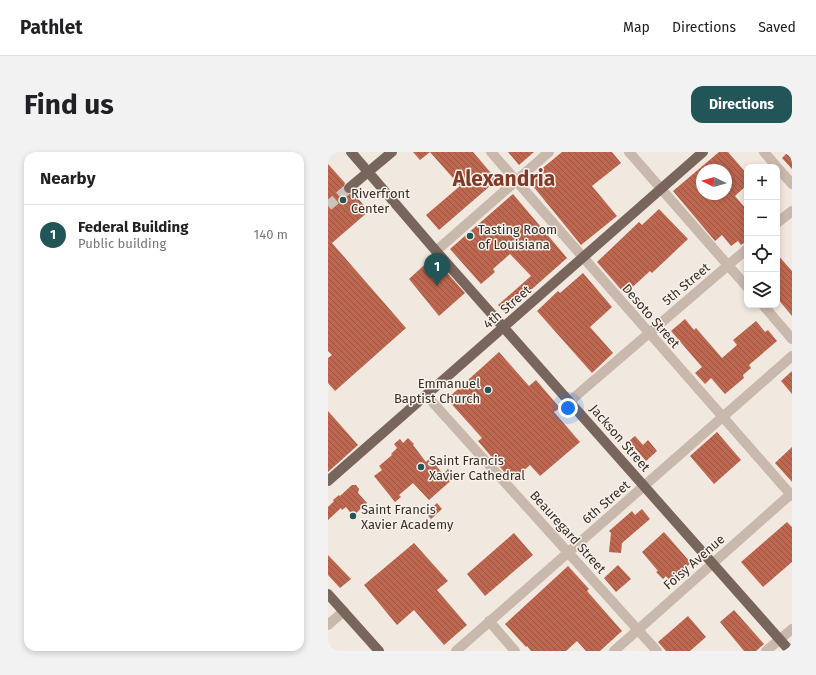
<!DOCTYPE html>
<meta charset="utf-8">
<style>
body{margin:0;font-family:"Fira Sans",sans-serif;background:#f2f2f2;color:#202124}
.controls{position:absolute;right:12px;top:12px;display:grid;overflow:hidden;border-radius:8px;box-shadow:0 2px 6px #0003}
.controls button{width:36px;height:36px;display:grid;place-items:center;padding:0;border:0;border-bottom:1px solid #e0e0e0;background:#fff;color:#202124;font:20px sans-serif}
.compass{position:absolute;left:368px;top:12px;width:36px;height:36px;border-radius:50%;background:#fff;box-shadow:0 2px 6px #0003;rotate:275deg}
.you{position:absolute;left:240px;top:256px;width:14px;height:14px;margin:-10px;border:3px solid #fff;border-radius:50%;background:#1a73e8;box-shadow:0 0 0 6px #1a73e833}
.badge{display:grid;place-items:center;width:26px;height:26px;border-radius:50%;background:#225557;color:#fff;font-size:13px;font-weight:700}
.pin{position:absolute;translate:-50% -33px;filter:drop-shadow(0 1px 2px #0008)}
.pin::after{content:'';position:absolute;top:21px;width:14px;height:12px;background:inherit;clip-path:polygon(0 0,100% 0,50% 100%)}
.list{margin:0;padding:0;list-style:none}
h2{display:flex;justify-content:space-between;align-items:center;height:52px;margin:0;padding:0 16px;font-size:17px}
h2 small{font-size:13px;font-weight:400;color:#757577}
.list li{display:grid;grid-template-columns:26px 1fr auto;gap:12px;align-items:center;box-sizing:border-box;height:60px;padding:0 16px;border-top:1px solid #e0e0e0}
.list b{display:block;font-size:15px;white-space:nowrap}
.list p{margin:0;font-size:13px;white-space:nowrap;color:#757577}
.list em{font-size:13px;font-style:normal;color:#757577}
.icon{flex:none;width:22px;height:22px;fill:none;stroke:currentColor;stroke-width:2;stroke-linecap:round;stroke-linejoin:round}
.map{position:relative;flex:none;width:464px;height:499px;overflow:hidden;border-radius:12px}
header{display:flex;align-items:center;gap:24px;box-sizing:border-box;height:56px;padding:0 20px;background:#fff;border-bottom:1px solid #e0e0e0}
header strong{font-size:19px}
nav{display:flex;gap:22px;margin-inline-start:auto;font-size:14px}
.intro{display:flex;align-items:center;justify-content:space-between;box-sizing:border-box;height:96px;padding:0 24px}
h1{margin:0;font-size:28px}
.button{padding:10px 18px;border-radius:12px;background:#225557;color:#fff;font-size:14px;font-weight:700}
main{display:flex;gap:24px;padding:0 24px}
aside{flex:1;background:#fff;border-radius:12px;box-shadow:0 2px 6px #0003}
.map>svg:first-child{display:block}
.building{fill:url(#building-back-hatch);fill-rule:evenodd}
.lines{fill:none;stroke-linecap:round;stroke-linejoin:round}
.major-tunnel{stroke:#ccc3bb;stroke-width:10;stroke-dasharray:10 5;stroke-linecap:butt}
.minor{stroke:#c9b8ac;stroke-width:10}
.major{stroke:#78655c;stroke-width:10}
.poi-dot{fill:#225557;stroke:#f9f2eb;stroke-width:1.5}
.labels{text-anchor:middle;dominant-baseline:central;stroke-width:3;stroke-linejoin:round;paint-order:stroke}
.poi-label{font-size:13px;fill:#372e2a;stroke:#f9f2eb;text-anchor:start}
.street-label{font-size:13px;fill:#372e2a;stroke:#f9f2eb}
.town-label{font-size:21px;font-weight:bold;fill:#813a28;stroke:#f9f2eb}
</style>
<header>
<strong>Pathlet</strong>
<nav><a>Map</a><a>Directions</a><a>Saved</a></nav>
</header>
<div class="intro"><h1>Find us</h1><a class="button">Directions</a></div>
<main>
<aside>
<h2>Nearby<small></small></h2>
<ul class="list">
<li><span class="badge">1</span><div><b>Federal Building</b><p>Public building</p></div><em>140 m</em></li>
</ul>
</aside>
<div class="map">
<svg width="464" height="499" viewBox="0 0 464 499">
<defs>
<pattern id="building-back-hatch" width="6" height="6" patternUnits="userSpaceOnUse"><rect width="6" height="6" fill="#be6750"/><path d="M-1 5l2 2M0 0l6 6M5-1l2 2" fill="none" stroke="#9b5543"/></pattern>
</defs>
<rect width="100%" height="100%" fill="#f1e8df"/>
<path class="building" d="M 85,0 L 145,0 L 169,28 L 111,78 L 98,63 L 132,34 L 102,0 L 92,8 Z
M 180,0 L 206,0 L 191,13 Z
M 234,0 L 284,0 L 293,11 L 264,34 L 289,64 L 253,93 L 200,28 Z
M 391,0 L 400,0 L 419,22 L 419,33 L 407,44 L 419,58 L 419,89 L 413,93 L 410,89 L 403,94 L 394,83 L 387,89 L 345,39 ZM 374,18 L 398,18 L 398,42 L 374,42 Z
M 460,0 L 464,0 L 464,17 L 454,6 Z
M 0,12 L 17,31 L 15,37 L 16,40 L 22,42 L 25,41 L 41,59 L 4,91 L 78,176 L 7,239 L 0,231 L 0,206 L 4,203 L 0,199 Z
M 185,42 L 239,106 L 177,161 L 170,153 L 203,124 L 182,102 L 165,117 L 167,120 L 153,132 L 122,97 Z
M 331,57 L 360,87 L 324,121 L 322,119 L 297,142 L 269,110 L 311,70 L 314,73 Z
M 449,102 L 464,119 L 464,164 L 449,146 Z
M 105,105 L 137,141 L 111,164 L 81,127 Z
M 255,121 L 284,155 L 262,175 L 285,201 L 264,221 L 209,159 L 230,139 L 232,141 Z
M 357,167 L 366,178 L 368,176 L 394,206 L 409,193 L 405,188 L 428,169 L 437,180 L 440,178 L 449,189 L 421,213 L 423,216 L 415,223 L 416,226 L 397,242 L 383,226 L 377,232 L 367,221 L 374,215 L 343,179 Z
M 171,200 L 201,234 L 208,228 L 232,256 L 226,260 L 252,290 L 212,324 L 202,313 L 184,329 L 150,289 L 154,286 L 119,247 Z
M 464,219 L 464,242 L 453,229 Z
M 0,259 L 30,293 L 0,320 Z
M 389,280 L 413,308 L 386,332 L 362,304 Z
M 307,284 L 315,293 L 320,288 L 329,299 L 318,309 L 301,289 Z
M 80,286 L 86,292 L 85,293 L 98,310 L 102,306 L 115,322 L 120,317 L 127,325 L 101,348 L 85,331 L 71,343 L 73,345 L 67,350 L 46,324 L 54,318 L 51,314 L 64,303 L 63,302 L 69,296 L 66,292 L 72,287 L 75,291 Z
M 464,295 L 464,330 L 447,311 Z
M 24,333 L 28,333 L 31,337 L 30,341 L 39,351 L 25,364 L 18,355 L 14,358 L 13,356 L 0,368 L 0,355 L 6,349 L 5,348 L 11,343 L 12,344 Z
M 109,351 L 114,357 L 103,367 L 98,361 Z
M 314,357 L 322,367 L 294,391 L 293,401 L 281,400 L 283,381 L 281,379 L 304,359 L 307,363 Z
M 459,370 L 464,375 L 464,410 L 435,435 L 413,410 Z
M 336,380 L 363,411 L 342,429 L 338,424 L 335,427 L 328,420 L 330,419 L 314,400 Z
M 186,381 L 205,403 L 157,444 L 139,422 Z
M 86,391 L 120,429 L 109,438 L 139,473 L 116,493 L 86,458 L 69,473 L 36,433 Z
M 0,403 L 23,427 L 12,436 L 0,423 Z
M 290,413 L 303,427 L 288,440 L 276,426 Z
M 240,414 L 261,437 L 259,439 L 294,479 L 272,499 L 258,499 L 249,489 L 238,499 L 203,499 L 199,494 L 198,495 L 177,472 Z
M 406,458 L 436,492 L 428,499 L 416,499 L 392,470 Z
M 360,464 L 378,485 L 362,499 L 338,499 L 330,490 Z"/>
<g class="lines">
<path class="major-tunnel" d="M 0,54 L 21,36"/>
<path class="minor" d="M 163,0 L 464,344
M 301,0 L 419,135
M 436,0 L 449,15
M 449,15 L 464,32
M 449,71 L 464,59
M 108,99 L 221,0
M 435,153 L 464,187
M 98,243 L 329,499
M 242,249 L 419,97
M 161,469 L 187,499
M 0,473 L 16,459
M 128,499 L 464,204
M 286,499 L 464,341
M 438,499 L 464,477"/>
<path class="major" d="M 23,0 L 108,99 L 462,499
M 21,36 L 64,0
M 0,329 L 375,0
M 0,442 L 51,499"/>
</g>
<g class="poi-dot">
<circle cx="15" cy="48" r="4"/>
<circle cx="142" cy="84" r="4"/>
<circle cx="160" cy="238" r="4"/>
<circle cx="93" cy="315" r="4"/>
<circle cx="25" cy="364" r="4"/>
</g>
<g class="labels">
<g class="poi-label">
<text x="23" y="41">Riverfront<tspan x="23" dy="15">Center</tspan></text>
<text x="150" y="77">Tasting Room<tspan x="150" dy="15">of Louisiana</tspan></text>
<text x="152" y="231" text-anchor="end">Emmanuel<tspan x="152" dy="15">Baptist Church</tspan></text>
<text x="101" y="308">Saint Francis<tspan x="101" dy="15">Xavier Cathedral</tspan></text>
<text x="33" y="357">Saint Francis<tspan x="33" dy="15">Xavier Academy</tspan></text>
</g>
<g class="street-label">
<text transform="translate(358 132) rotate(-40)">5th Street</text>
<text transform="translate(179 155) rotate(-41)">4th Street</text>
<text transform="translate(323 164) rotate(49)">Desoto Street</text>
<text transform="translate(292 286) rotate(49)">Jackson Street</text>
<text transform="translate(278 350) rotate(-41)">6th Street</text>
<text transform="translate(240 380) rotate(48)">Beauregard Street</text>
<text transform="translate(366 410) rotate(-41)">Foisy Avenue</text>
</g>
<g class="town-label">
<text x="176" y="27">Alexandria</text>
</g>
</g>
</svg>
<div class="controls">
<button>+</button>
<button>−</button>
<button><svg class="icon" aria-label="locate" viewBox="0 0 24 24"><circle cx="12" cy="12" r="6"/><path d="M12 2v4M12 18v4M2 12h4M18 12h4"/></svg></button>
<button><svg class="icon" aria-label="layers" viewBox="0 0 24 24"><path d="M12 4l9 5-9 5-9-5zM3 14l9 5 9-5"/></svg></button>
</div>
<svg class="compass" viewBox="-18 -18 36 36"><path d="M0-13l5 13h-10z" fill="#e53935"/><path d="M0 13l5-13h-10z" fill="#757577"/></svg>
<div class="you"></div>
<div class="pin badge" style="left:109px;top:134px">1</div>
</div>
</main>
